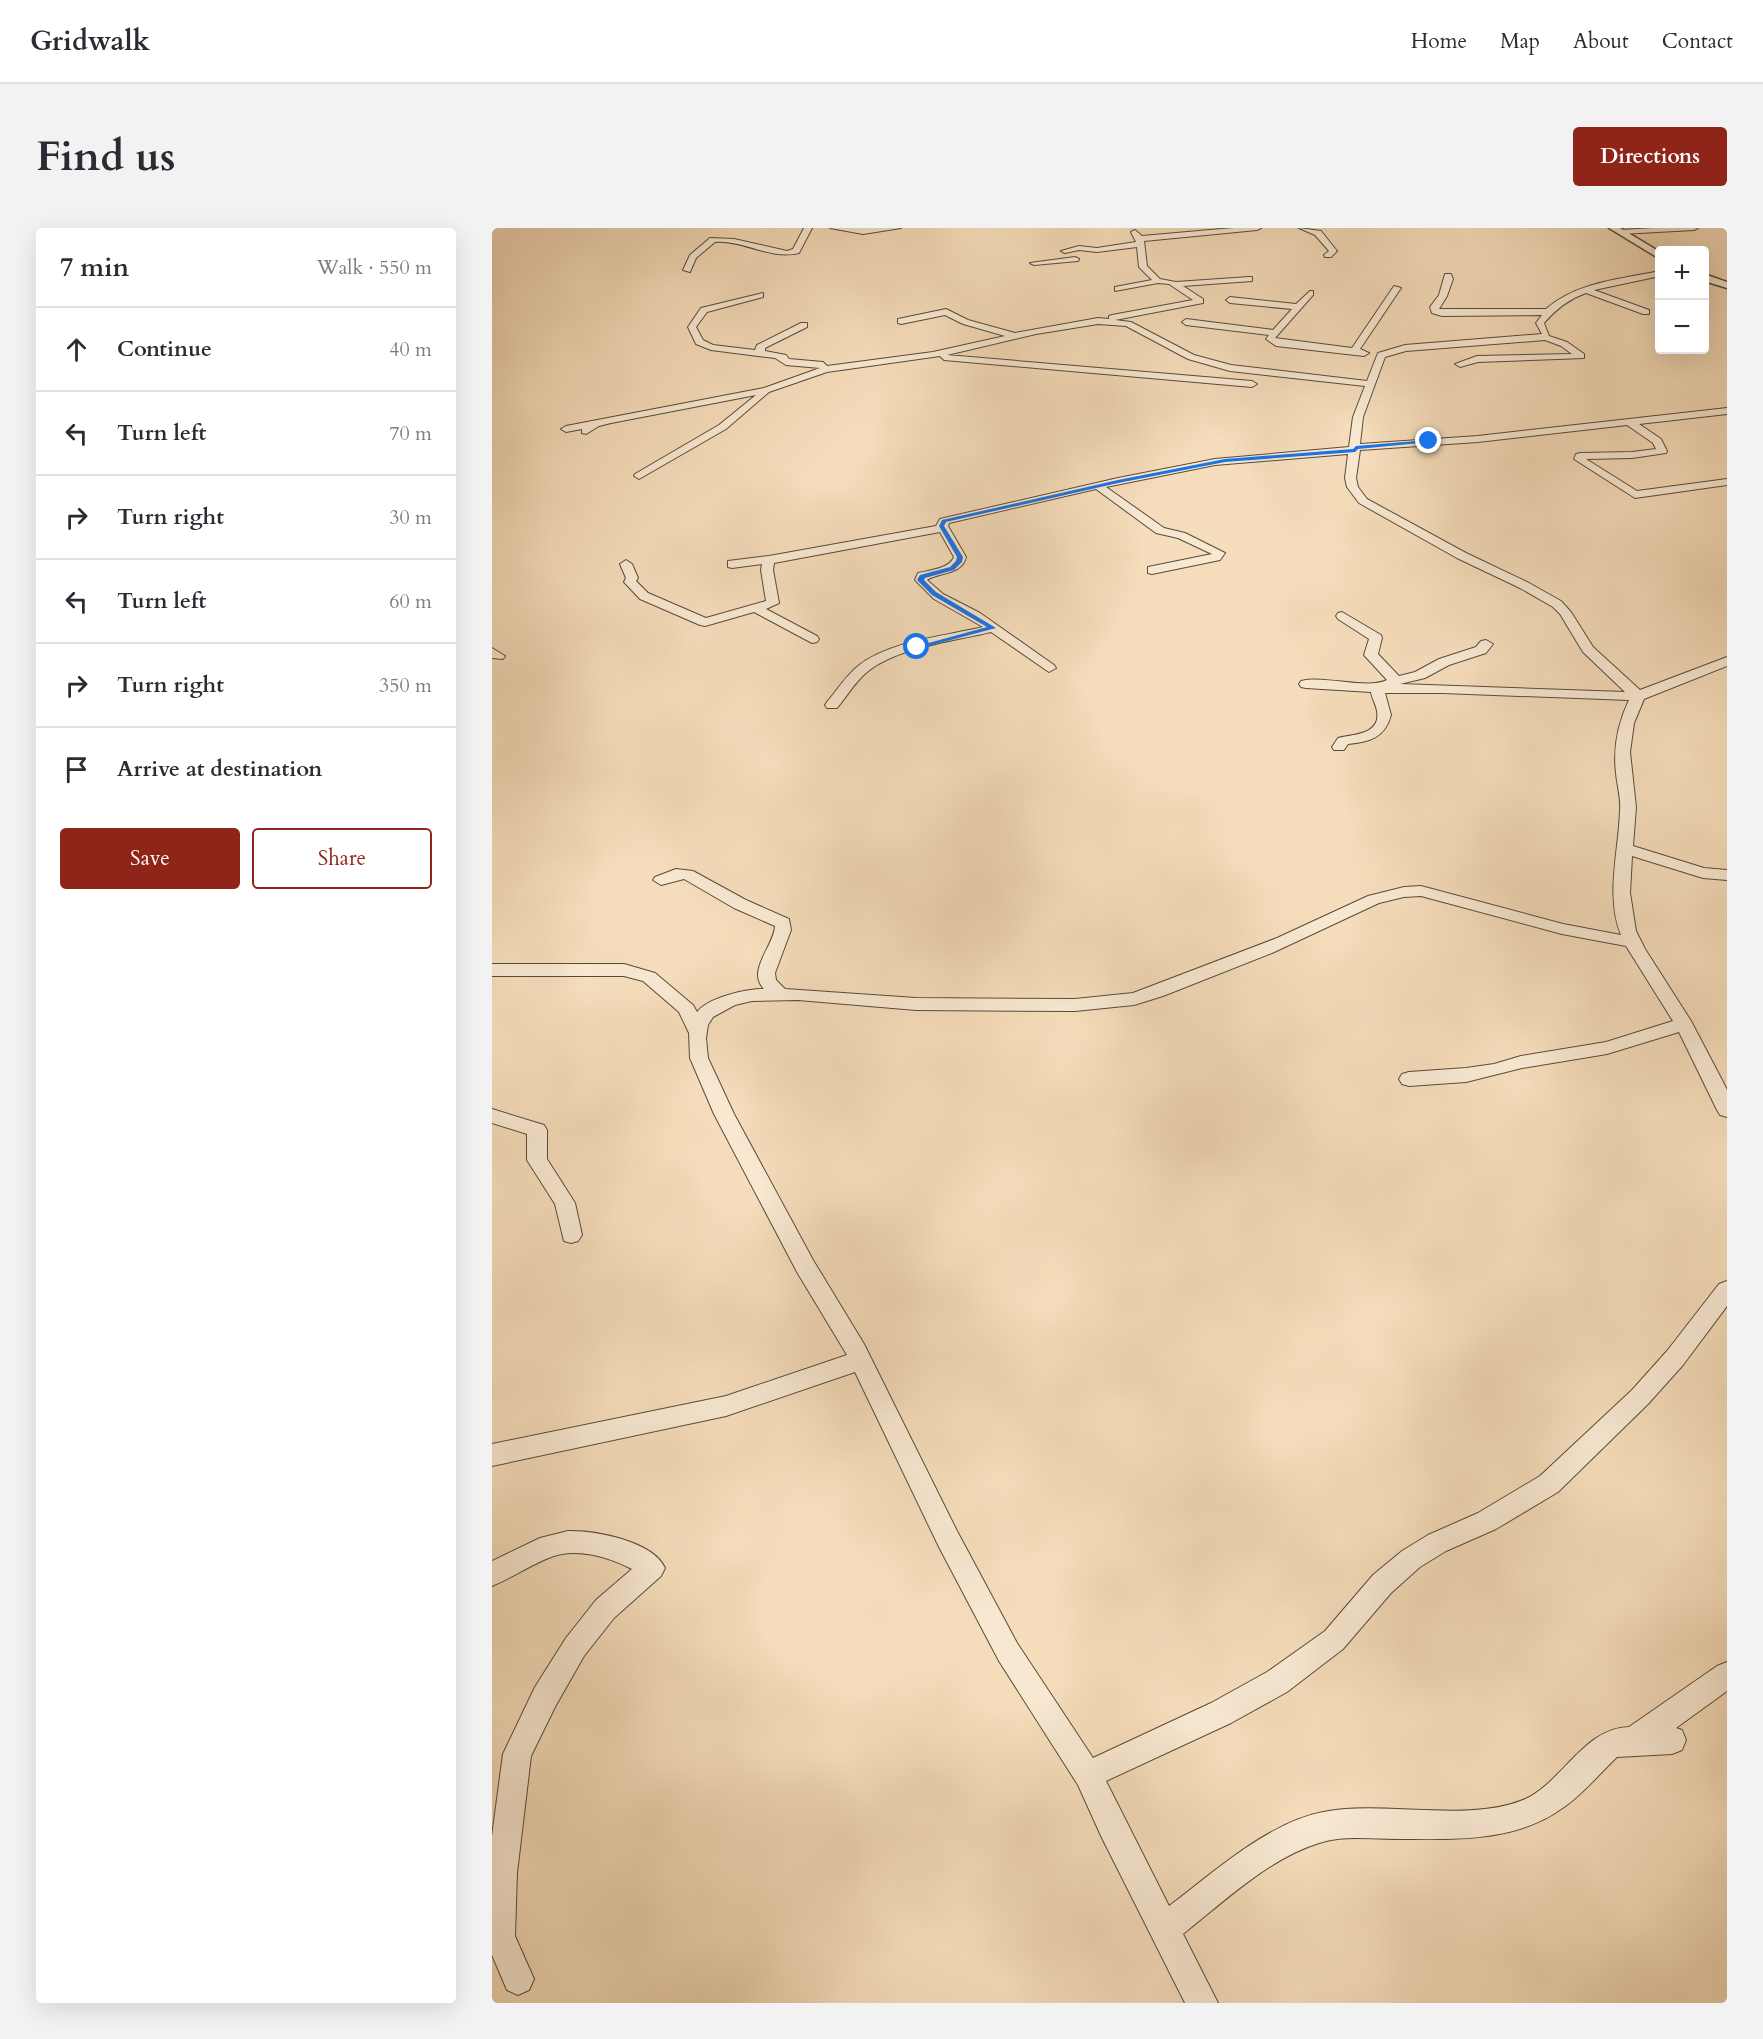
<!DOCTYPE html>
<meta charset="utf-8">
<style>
body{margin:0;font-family:Cardo,serif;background:#f2f2f3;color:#2b2b33}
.controls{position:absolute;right:18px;top:18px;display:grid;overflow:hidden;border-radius:6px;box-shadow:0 6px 24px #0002}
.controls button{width:54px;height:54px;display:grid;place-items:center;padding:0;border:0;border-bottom:2px solid #e1e1e2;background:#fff;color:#2b2b33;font:30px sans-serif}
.stop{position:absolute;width:18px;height:18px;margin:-14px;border:4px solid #1a73e8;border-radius:50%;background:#fff}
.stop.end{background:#1a73e8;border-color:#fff;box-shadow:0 2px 6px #0008}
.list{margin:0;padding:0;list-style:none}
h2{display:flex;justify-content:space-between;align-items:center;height:78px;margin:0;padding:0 24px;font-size:26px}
h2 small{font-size:20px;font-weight:400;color:#7c7c81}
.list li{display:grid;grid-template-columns:39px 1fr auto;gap:18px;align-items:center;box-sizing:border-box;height:84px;padding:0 24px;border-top:2px solid #e1e1e2}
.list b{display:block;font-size:22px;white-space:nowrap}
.list em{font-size:20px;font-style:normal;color:#7c7c81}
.actions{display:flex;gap:12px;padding:18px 24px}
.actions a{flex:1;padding:14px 0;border:2px solid #8f2418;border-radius:6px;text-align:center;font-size:21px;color:#8f2418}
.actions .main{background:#8f2418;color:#fff}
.icon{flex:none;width:33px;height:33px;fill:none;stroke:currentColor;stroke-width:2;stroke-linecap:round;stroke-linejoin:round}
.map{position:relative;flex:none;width:1235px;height:1775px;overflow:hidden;border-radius:6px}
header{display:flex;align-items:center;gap:36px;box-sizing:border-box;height:84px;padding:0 30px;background:#fff;border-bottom:2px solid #e1e1e2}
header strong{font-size:28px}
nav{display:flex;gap:33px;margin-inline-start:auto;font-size:21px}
.intro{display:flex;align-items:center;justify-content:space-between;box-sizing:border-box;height:144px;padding:0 36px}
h1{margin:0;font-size:42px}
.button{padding:15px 27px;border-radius:6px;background:#8f2418;color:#fff;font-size:21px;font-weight:700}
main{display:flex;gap:36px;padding:0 36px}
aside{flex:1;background:#fff;border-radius:6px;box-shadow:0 6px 24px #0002}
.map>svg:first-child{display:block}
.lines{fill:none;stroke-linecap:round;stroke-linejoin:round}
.minor-casing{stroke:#594b39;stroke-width:2}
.tertiary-casing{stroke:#594b39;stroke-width:3}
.minor{fill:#f8e8d2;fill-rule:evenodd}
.tertiary{fill:#f8e8d2;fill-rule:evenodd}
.route{fill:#1a73e8}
</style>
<header>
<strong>Gridwalk</strong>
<nav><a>Home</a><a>Map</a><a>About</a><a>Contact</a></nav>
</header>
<div class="intro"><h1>Find us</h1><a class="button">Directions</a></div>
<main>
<aside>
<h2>7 min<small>Walk · 550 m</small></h2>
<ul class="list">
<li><svg class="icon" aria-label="ahead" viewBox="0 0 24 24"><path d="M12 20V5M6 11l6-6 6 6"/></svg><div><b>Continue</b></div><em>40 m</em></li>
<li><svg class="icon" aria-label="left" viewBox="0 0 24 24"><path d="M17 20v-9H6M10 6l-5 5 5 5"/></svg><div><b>Turn left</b></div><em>70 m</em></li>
<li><svg class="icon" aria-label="right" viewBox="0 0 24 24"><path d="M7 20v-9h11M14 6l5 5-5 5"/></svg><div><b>Turn right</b></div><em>30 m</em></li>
<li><svg class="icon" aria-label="left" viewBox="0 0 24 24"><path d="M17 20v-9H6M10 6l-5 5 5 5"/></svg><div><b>Turn left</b></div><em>60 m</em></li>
<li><svg class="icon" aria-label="right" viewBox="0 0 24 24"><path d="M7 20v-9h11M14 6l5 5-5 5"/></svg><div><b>Turn right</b></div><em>350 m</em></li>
<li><svg class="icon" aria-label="arrive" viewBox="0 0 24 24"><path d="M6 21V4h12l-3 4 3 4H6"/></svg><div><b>Arrive at destination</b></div></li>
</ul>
<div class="actions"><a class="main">Save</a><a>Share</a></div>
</aside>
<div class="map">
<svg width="1235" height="1775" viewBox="0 0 1235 1775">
<rect width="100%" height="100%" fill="#f5dcba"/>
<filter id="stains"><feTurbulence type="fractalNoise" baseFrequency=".00333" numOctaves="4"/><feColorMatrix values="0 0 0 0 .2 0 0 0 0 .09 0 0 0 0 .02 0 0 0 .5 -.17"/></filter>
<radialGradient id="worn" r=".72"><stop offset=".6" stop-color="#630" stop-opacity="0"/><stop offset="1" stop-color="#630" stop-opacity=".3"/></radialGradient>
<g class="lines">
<g class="minor-casing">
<path id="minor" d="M 312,0 L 320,0 L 307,25 C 278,32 252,12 223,14 L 204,30 L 198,44 L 191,42 L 198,27 L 218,10 L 242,11 L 295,23 L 301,21 Z
M 338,0 L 409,0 L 371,6 Z
M 741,0 L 769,0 L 765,2 L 652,13 L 655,38 L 668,51 L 684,54 L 757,49 L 760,49 L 760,53 L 691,58 L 711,71 L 711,75 L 623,92 L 639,94 L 702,127 L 739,137 L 875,153 L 886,125 L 913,117 L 1050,106 L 1044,95 L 1050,87 L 950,88 L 940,85 L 938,79 L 947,67 L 953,46 L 959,46 L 961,51 L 955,68 L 947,81 L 1054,81 C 1085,54 1129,51 1168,43 L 1168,48 L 1102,62 L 1157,82 L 1157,86 L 1151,86 L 1094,65 C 1077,71 1064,81 1052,95 L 1057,108 L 1075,114 L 1092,126 L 1092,130 L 986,134 L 968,139 L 963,136 L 985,128 L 1080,126 L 1069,118 L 1053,112 L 914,123 L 893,129 L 871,189 L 868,216 L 986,208 L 1235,180 L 1235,186 L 1147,196 L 1169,211 L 1175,223 L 1174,225 L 1140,230 L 1094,231 L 1145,263 L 1235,251 L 1235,257 L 1143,270 L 1082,231 L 1084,226 L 1088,225 L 1140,224 L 1164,221 L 1161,215 L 1135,197 L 986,214 L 868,222 L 864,250 L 866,259 L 875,271 L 974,325 L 1037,355 L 1069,373 L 1079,384 L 1101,419 L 1148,462 L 1235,429 L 1235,438 L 1152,471 L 1142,495 L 1138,524 L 1144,579 L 1141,618 L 1212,640 L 1235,642 L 1235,652 L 1211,650 L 1140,628 L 1138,665 L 1144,703 L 1153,721 L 1199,793 L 1230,852 L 1235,862 L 1235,889 L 1228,887 L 1225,882 L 1187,804 L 1115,826 L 1030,840 L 974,854 L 917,858 L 910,856 L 907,851 L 910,846 L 917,844 L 974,840 L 1002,836 L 1029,828 L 1114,814 L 1181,793 L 1134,718 L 1070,706 L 929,668 L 912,669 L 887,675 L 780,725 L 671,768 L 642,777 L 583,783 L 424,782 L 306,772 L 260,773 L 243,777 L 221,789 L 216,797 L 214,810 L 216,830 L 242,886 L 321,1032 L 372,1116 L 465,1303 L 525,1415 L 601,1530 L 719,1475 L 775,1444 L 833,1403 L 881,1347 L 910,1323 L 936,1307 L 986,1285 L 1048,1248 L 1140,1162 L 1175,1123 L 1227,1056 L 1235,1053 L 1235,1078 L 1191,1137 L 1156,1176 L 1066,1264 L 1004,1301 L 954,1323 L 928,1339 L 899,1365 L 851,1421 L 795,1464 L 739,1495 L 614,1553 L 677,1678 C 721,1645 775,1595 831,1584 C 891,1572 975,1595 1031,1572 C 1070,1556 1091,1500 1137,1499 L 1225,1438 L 1235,1434 L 1235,1463 L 1184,1500 L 1190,1502 L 1194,1512 L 1190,1522 L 1180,1526 L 1125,1529 C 1108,1545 1091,1566 1072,1579 C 1023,1615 963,1611 905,1611 C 880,1611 851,1607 827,1615 C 776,1631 733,1673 691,1706 L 726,1775 L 693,1775 L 610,1610 L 586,1557 L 507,1433 L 447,1319 L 363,1144 L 234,1188 L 0,1238 L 0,1216 L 234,1168 L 355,1127 L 305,1044 L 222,886 L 198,830 L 197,805 L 187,784 L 151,753 L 132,748 L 0,748 L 0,736 L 132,736 L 163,745 L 201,777 L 205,784 C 217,769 254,761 272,761 C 254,743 282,718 283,698 L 242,680 L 192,651 L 169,657 L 161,652 L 163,649 L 184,641 L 201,643 L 254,672 L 297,691 L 299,702 L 283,745 L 284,752 L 293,761 L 424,770 L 583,771 L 641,765 L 785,710 L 876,668 L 912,659 L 929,658 L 1071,696 L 1129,707 C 1113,667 1127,623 1128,582 C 1129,569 1125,557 1124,545 C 1121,520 1126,495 1137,472 L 950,465 L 893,465 L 899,487 C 893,510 877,514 856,516 L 852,522 L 842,522 L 840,519 L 846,510 C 861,506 889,507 885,483 C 884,476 880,471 879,464 L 814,460 L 809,459 L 807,456 L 809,453 C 834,447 875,462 895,452 L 872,427 L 877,411 L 846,391 L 844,388 L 846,385 L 850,384 L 889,407 L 890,410 L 886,426 L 907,448 L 923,444 L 947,431 L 984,419 L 989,413 L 994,412 L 1001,416 L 994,425 L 957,437 L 933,450 L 908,456 L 1133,464 L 1091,424 L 1068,386 L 1061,379 L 1028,360 L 965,330 L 867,275 L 855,259 L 853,250 L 856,226 L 723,237 L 614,259 L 672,300 L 693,305 L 733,325 L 728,332 L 660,346 L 656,345 L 656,339 L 720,326 L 686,310 L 664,305 L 604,261 L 457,295 L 456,298 L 474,329 C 470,347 447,344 435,352 L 451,366 L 488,385 L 562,437 L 564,440 L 557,444 L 499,404 C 462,413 406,419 375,444 C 363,454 355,468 345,480 L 335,480 L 333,477 L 335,474 C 345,462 354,448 366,438 C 397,413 453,408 491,399 L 442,371 L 423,352 L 426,345 C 438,342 457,341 462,329 L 448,304 L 282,335 L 281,342 L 287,375 L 274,381 L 325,408 L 327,411 L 325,414 L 320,415 L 262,384 L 213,398 L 208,397 L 148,371 L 132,354 L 134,350 L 128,336 L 134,332 L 140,336 L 146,350 L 144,353 L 156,365 L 214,390 L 274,373 L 269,342 L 270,336 L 240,340 L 236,339 L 236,333 L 277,328 L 444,298 L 448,291 L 452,290 L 626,250 L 723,231 L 857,219 L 861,189 L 873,158 L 738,143 L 696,131 L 634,98 L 606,96 L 544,106 L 455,127 L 760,153 L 765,156 L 760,159 L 452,132 L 448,128 L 335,144 L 277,164 L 234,201 L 147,251 L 142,248 L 143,246 L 227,197 L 264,167 L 119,195 L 107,198 L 94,206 L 90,205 L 90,201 L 74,204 L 69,201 L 74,198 L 272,160 L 328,140 L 294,137 L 283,130 L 219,122 L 204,116 L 196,99 L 209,80 L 271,65 L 271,69 L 215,84 L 204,99 L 211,112 L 221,117 L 263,122 L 265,117 L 309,95 L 315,95 L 315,99 L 273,120 L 273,123 L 294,127 L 297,131 L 331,134 L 335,138 L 441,124 L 513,108 L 471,96 L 453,87 L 409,96 L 406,95 L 406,91 L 454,81 L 476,92 L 523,105 L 606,90 L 617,91 L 617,88 L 620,87 L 701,72 L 677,56 L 666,55 L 623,63 L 623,59 L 660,52 L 647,39 L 645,19 L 605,24 L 587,22 L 573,25 L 569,23 L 587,18 L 605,20 L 644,14 L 639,4 L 643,2 L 650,8 Z
M 807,0 L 829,3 L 845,23 L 839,29 L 833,29 L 832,27 L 837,23 L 823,7 Z
M 1161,0 L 1206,0 L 1202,2 L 1129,6 L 1125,4 L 1129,2 Z
M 583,29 L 587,31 L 586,33 L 542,37 L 538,35 Z
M 902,58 L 909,60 L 868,121 L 877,125 L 872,128 L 784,118 L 774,111 L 777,107 L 694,97 L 690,94 L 694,91 L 781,102 L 800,81 L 738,75 L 734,72 L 738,69 L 804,76 L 818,63 L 821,63 L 821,67 L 783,110 L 860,120 Z
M 0,420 L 13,428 L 11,431 L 0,430 Z
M 0,881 L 52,897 L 55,902 L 55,931 L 83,975 L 90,1007 L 86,1013 L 79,1015 L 72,1013 L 63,976 L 35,932 L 35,906 L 0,895 Z
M 76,1303 C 102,1302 161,1313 173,1340 L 169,1348 L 122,1390 L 92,1428 L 63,1479 L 39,1528 L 25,1645 L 23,1708 L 42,1751 L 37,1762 L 26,1767 L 15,1762 L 0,1727 L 0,1608 L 11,1526 L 43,1459 L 74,1410 L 104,1372 L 140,1341 C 117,1329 84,1319 59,1329 C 38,1337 20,1350 0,1358 L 0,1333 L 48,1310 Z"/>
</g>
<g class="tertiary-casing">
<path id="tertiary" d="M 1117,0 L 1128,0 L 1168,24 L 1168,31 Z
M 1212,46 L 1235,54 L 1235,60 L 1212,53 Z"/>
</g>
<use href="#minor" class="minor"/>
<use href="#tertiary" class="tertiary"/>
</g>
<path class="route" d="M 937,212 L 938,214 L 866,221 L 863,224 L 733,234 L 626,255 L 454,294 L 452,298 L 471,329 L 470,334 L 462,342 L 433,350 L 432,352 L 444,364 L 504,400 L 425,421 L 422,419 L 495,399 L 440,367 L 425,352 L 428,347 L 458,339 L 464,333 L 465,329 L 447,298 L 450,292 L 626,252 L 733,231 L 861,221 L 864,218 Z"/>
<rect width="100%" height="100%" filter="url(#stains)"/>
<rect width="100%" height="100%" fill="url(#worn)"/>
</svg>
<div class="controls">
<button>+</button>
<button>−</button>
</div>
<div class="stop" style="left:425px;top:419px"></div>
<div class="stop end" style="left:937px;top:213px"></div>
</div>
</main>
